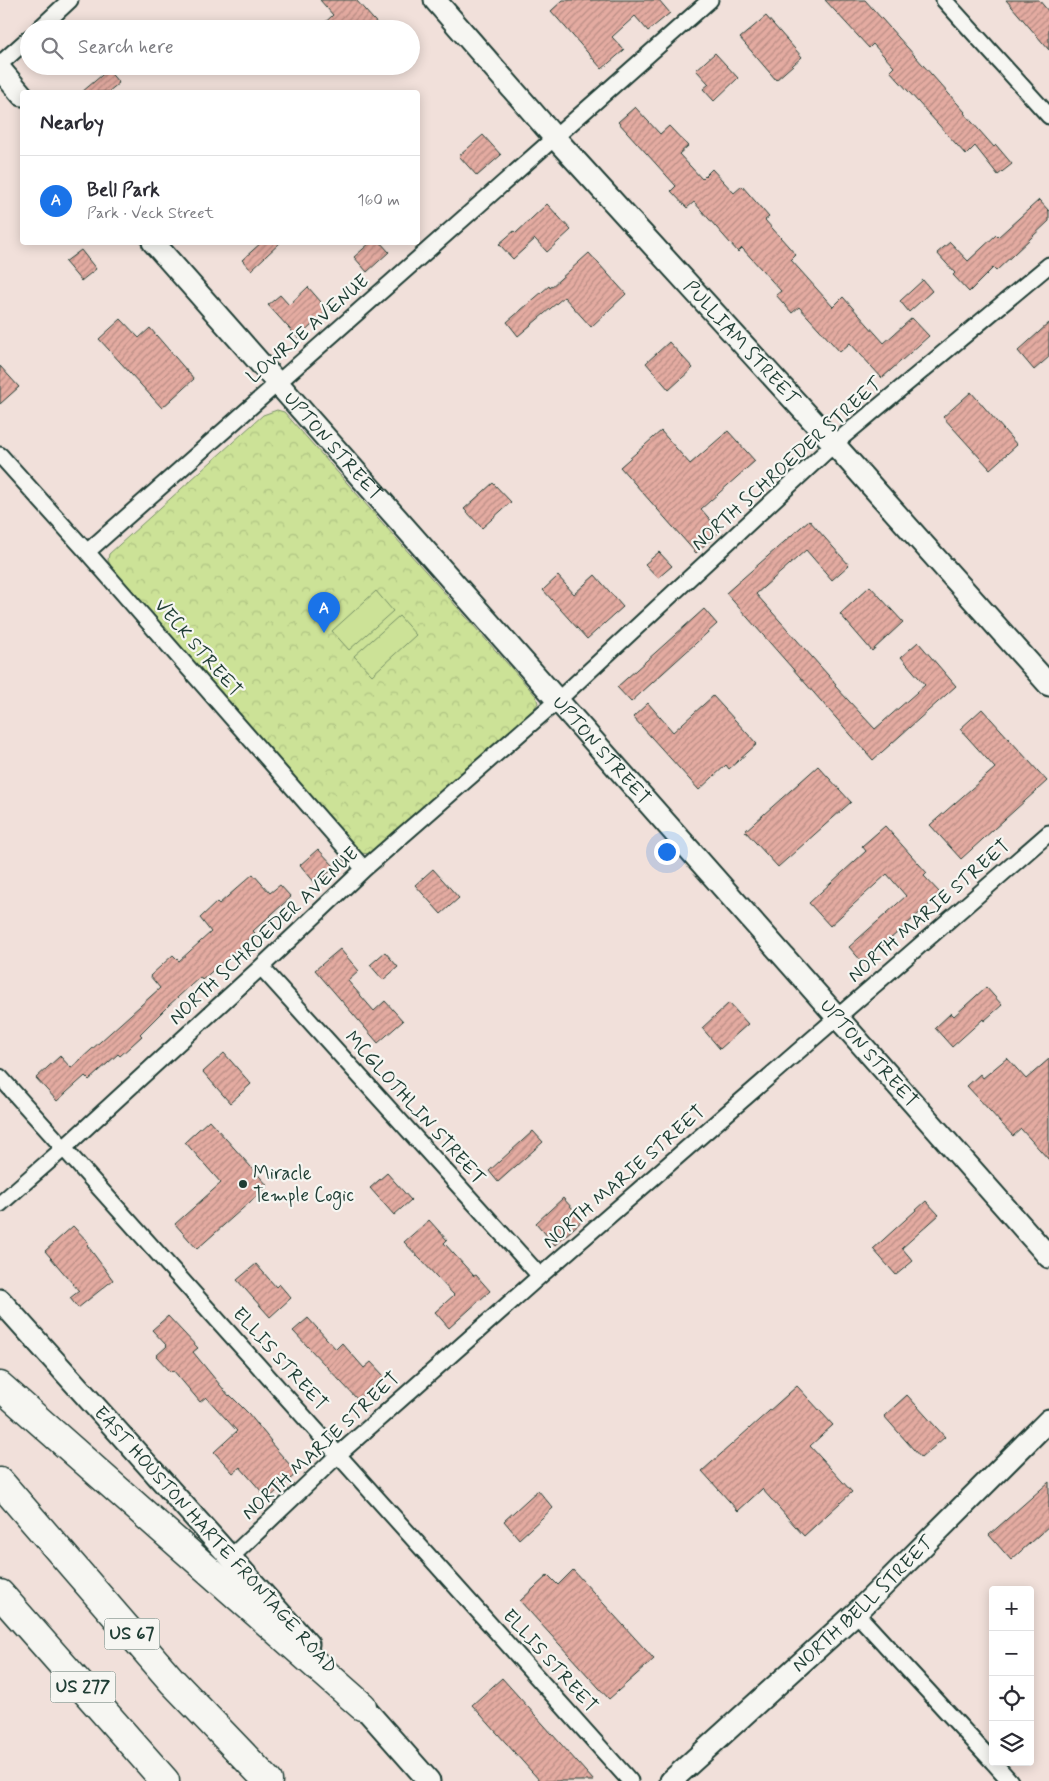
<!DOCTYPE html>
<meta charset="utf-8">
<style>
body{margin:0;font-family:Mynerve,sans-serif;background:#f7f7f7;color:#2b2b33}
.controls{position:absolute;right:15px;bottom:15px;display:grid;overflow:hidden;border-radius:5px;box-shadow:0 2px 12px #0003}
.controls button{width:45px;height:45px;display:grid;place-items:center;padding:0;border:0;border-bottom:1px solid #e1e1e2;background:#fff;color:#2b2b33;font:25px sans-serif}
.you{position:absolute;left:666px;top:851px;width:18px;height:18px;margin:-12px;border:4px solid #fff;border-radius:50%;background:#1a73e8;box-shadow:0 0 0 8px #1a73e833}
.badge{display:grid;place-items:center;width:32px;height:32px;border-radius:50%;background:#1a73e8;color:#fff;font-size:16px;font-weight:700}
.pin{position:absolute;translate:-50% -41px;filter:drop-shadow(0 1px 2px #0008)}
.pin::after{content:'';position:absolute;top:26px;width:18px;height:15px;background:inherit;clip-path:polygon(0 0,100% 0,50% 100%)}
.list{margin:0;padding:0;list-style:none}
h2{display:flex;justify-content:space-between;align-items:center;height:65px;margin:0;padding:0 20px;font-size:21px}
h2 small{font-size:16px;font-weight:400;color:#7c7c81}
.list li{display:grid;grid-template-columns:32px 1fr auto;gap:15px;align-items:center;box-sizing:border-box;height:90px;padding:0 20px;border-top:1px solid #e1e1e2}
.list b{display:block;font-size:19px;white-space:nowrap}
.list p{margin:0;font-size:16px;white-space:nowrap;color:#7c7c81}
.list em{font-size:16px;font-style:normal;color:#7c7c81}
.icon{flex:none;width:28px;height:28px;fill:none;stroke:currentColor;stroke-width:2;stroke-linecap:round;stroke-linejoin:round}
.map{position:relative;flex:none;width:1049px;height:1781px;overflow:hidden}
.search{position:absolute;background:#fff;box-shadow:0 2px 12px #0003;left:20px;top:20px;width:400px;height:55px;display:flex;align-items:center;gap:12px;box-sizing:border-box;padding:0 18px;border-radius:28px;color:#7c7c81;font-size:19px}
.panel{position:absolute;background:#fff;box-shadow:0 2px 12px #0003;left:20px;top:90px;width:400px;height:155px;border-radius:5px}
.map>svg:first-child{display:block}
.park{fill:url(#park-crowns);stroke:#769066}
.garden{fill:#cce297;stroke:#769066}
.building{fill:url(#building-hatch);stroke:#1f3d34}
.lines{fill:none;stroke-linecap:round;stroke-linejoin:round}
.street-casing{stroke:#1f3d34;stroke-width:19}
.secondary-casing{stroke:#1f3d34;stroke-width:25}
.highway-casing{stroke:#1f3d34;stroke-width:31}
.street{stroke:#f6f6f2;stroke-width:15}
.secondary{stroke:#f6f6f2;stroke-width:21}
.highway{stroke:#f6f6f2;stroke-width:28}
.poi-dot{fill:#1f3d34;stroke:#f6f6f2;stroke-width:2}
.labels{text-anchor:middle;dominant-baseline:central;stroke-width:4.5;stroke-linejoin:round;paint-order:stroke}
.shield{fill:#f6f6f2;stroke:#60746d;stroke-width:1}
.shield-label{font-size:18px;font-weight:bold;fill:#1f3d34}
.street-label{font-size:19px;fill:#1f3d34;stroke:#f6f6f2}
.poi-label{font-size:19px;fill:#1f3d34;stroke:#f6f6f2;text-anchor:start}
</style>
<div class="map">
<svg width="1049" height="1781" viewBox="0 0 1049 1781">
<defs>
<pattern id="park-crowns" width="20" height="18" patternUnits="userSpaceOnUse" patternTransform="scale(1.25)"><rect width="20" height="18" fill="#cce297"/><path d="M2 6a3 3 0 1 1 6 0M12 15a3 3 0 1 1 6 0" fill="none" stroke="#afc383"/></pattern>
<pattern id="building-hatch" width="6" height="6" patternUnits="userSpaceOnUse" patternTransform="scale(1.25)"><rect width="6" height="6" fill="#e4aba1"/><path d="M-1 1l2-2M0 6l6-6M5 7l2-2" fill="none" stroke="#b88c84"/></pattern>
</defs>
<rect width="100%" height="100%" fill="#f1e0da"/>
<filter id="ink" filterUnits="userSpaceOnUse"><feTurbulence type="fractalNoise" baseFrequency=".02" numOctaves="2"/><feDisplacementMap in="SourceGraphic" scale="10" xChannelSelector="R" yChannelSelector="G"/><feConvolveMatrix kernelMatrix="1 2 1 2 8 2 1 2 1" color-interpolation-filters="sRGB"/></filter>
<g filter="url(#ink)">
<path class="park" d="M 277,410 L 284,412 L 536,696 L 538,703 L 533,710 L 372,854 L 359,853 L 353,848 L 112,569 L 108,560 L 109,554 L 263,415 Z"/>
<path class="garden" d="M 376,591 L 393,611 L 349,650 L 332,631 Z
M 399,616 L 416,635 L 372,675 L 354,656 Z"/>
<path class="building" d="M 320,0 L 356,0 L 382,29 L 318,29 L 333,15 Z
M 563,0 L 659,0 L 670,13 L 648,31 L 635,16 L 612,37 L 624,50 L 602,69 L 551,11 Z
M 825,0 L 865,0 L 965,112 L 964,113 L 994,147 L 996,145 L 1012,164 L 998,175 L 975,146 L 966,155 L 890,71 L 894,67 L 873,44 L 869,48 Z
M 1006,0 L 1039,0 L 1049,12 L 1049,50 Z
M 766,16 L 802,57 L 776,80 L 740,38 Z
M 715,53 L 738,78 L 714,101 L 703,89 L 709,84 L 696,70 Z
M 108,70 L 119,83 L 108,92 L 82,92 Z
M 635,107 L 660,134 L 669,126 L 688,146 L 679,154 L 702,179 L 712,169 L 734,193 L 742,186 L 769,217 L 765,220 L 796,255 L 791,260 L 833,307 L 843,297 L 884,343 L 912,318 L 929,336 L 882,378 L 850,343 L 840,352 L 799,307 L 792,313 L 776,295 L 781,291 L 742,248 L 738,252 L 694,202 L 687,208 L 671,191 L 676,186 L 618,122 Z
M 483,135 L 501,155 L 477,176 L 459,156 Z
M 1039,200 L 1049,211 L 1049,221 L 996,271 L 993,268 L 969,292 L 953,275 L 955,273 L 937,253 L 950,242 L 968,261 L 996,235 L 998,237 Z
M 547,204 L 571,230 L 547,252 L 535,239 L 513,259 L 499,244 L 514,231 L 516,233 Z
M 262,242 L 281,242 L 251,270 L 242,260 Z
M 371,242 L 380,242 L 389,252 L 367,272 L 354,257 Z
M 81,250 L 96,269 L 81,281 L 65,262 Z
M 589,253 L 626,294 L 591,327 L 564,297 L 518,336 L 507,322 L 549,286 L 550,288 Z
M 923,280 L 932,291 L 909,312 L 900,301 Z
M 308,287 L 328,310 L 298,338 L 268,305 L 280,295 L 289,305 Z
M 121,319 L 139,338 L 150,328 L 194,379 L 162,408 L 99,339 Z
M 1049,323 L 1049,357 L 1034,370 L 1018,351 Z
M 669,342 L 693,368 L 669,390 L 646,363 Z
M 0,366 L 19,387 L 0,404 Z
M 971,392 L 1017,445 L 990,469 L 943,417 Z
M 661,431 L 690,464 L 728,431 L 755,461 L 701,509 L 720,531 L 696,553 L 620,467 Z
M 493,483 L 511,502 L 482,528 L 464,509 Z
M 809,520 L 849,565 L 832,580 L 806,550 L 756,594 L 836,684 L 835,686 L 875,729 L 925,685 L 901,657 L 918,642 L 956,686 L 873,760 L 726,593 Z
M 659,552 L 672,566 L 658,578 L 645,564 Z
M 595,575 L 623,607 L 587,639 L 543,590 L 558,576 L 574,594 Z
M 870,586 L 903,622 L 872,651 L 840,614 Z
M 704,609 L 717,624 L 631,702 L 617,687 Z
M 713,696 L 757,744 L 729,769 L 726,765 L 699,790 L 633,717 L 648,703 L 673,732 Z
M 982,709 L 1047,781 L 961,859 L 930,825 L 995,768 L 960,729 Z
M 818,766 L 851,802 L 778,867 L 745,831 Z
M 885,826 L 927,873 L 924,876 L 941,894 L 863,963 L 849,947 L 906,896 L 887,874 L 830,926 L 809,903 L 866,851 L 862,846 Z
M 318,849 L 335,867 L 316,884 L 300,865 Z
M 433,869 L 459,898 L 441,914 L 415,885 Z
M 253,874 L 270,893 L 280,885 L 291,897 L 253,931 L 255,933 L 232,954 L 202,980 L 200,977 L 168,1006 L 140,1034 L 142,1036 L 120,1056 L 118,1054 L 89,1080 L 85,1076 L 57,1101 L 36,1078 L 60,1056 L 71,1068 L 160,988 L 150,976 L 173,955 L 179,961 L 211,932 L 200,918 L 217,902 L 219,904 Z
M 340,949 L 359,971 L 348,981 L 374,1011 L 385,1001 L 403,1021 L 378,1043 L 315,970 Z
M 385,952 L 398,967 L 383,980 L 370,965 Z
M 986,987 L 1002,1005 L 984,1021 L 983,1019 L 952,1047 L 935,1028 L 951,1013 L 954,1016 Z
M 729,1003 L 748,1024 L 720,1049 L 702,1028 Z
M 224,1053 L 251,1084 L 230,1103 L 203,1072 Z
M 1007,1058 L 1026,1079 L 1049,1059 L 1049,1160 L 1021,1129 L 1013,1136 L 967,1086 L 980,1074 L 983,1078 Z
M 209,1120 L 268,1186 L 197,1249 L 175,1224 L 221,1183 L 185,1142 Z
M 533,1131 L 543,1142 L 498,1182 L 489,1171 Z
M 387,1173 L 411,1200 L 394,1215 L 370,1188 Z
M 563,1198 L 583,1220 L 555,1245 L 536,1223 Z
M 926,1201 L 939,1215 L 902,1248 L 913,1261 L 896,1275 L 873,1249 Z
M 429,1220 L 447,1240 L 444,1243 L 474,1276 L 476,1275 L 490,1291 L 449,1328 L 435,1312 L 454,1295 L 404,1242 Z
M 73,1226 L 89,1243 L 87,1245 L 113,1280 L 78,1308 L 70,1298 L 79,1291 L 45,1251 Z
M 256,1264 L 276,1287 L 279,1284 L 291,1298 L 270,1317 L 237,1280 Z
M 168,1316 L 198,1348 L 193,1352 L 229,1396 L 230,1395 L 249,1414 L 271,1441 L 270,1442 L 297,1473 L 268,1499 L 240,1467 L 233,1473 L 214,1452 L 237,1431 L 206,1397 L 200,1402 L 173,1370 L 171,1372 L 156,1356 L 167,1346 L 152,1330 Z
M 308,1318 L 336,1349 L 342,1343 L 364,1368 L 371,1362 L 384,1376 L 358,1400 L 293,1331 Z
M 797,1386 L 833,1425 L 810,1446 L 852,1492 L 804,1536 L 762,1489 L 738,1511 L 702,1471 Z
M 907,1395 L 945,1437 L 921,1458 L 884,1416 Z
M 1049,1482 L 1049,1526 L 1011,1560 L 989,1535 Z
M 538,1490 L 553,1508 L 519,1539 L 504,1521 Z
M 573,1570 L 654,1659 L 609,1699 L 520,1601 L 548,1575 L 558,1585 Z
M 502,1678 L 594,1781 L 540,1781 L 472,1705 Z"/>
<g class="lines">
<g class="street-casing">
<path id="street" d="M 944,0 L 1049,116
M 39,29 L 70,0
M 0,64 L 29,38
M 0,455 L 87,552 L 364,869
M 87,552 L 710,0
M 261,967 L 540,1276
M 0,1077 L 630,1781
M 0,1204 L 64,1148 L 261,967 L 364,869 L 558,700 L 834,444 L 1049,265
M 231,1557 L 339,1454 L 540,1276 L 1049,833
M 856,1613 L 993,1762
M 993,1762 L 1010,1781"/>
</g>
<g class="secondary-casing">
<g id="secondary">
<path id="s1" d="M 435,0 L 555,138 L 834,444 L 1049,685"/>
<path d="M 0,69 L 22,95"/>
<path id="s2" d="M 153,242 L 1049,1257"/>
<path d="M 0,1300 L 308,1644"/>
<path d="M 353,1695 L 429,1781"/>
<path id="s3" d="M 671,1781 L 856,1613 L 1049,1420"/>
</g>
</g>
<g class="highway-casing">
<path id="highway" d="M 0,1386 L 362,1706
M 0,1482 L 173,1682 L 268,1781
M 0,1594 L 165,1781"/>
</g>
<use href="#street" class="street"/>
<use href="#secondary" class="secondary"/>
<use href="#highway" class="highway"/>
</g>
</g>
<circle class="poi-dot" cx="243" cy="1184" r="5"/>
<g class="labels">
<g class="shield">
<rect x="104.5" y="1618.5" width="55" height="31" rx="4"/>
<rect x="50.5" y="1671.5" width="65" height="31" rx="4"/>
</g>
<g class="shield-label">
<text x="132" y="1634">US 67</text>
<text x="83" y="1687">US 277</text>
</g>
<g class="street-label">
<text transform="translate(308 329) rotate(-41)">LOWRIE AVENUE</text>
<text stroke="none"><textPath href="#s1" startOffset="460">PULLIAM STREET</textPath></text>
<text stroke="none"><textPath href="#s2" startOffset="272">UPTON STREET</textPath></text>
<text transform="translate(787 464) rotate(-42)">NORTH SCHROEDER STREET</text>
<text transform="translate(198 648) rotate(49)">VECK STREET</text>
<text stroke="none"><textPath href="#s2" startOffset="678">UPTON STREET</textPath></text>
<text transform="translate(929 911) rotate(-41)">NORTH MARIE STREET</text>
<text transform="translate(264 936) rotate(-43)">NORTH SCHROEDER AVENUE</text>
<text stroke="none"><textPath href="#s2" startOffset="1082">UPTON STREET</textPath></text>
<text transform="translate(415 1108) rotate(48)">MCGLOTHLIN STREET</text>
<text transform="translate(624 1177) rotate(-41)">NORTH MARIE STREET</text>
<text transform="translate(280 1359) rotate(48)">ELLIS STREET</text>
<text transform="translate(321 1446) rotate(-43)">NORTH MARIE STREET</text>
<text transform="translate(215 1540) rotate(48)">EAST HOUSTON HARTE FRONTAGE ROAD</text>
<text stroke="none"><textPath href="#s3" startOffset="261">NORTH BELL STREET</textPath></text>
<text transform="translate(550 1661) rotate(48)">ELLIS STREET</text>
</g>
<g class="poi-label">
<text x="253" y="1173">Miracle<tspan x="253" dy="22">Temple Cogic</tspan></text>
</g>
</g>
</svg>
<div class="controls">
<button>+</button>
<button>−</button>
<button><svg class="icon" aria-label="locate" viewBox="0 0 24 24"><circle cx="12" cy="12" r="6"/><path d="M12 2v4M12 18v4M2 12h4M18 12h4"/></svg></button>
<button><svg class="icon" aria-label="layers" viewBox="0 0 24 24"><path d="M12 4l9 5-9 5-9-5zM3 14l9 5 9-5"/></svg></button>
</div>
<div class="you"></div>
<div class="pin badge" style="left:324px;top:633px">A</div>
<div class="search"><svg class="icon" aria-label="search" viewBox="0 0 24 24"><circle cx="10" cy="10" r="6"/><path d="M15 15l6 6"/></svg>Search here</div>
<section class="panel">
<h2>Nearby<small></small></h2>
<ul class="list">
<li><span class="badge">A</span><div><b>Bell Park</b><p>Park · Veck Street</p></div><em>160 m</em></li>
</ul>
</section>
</div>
